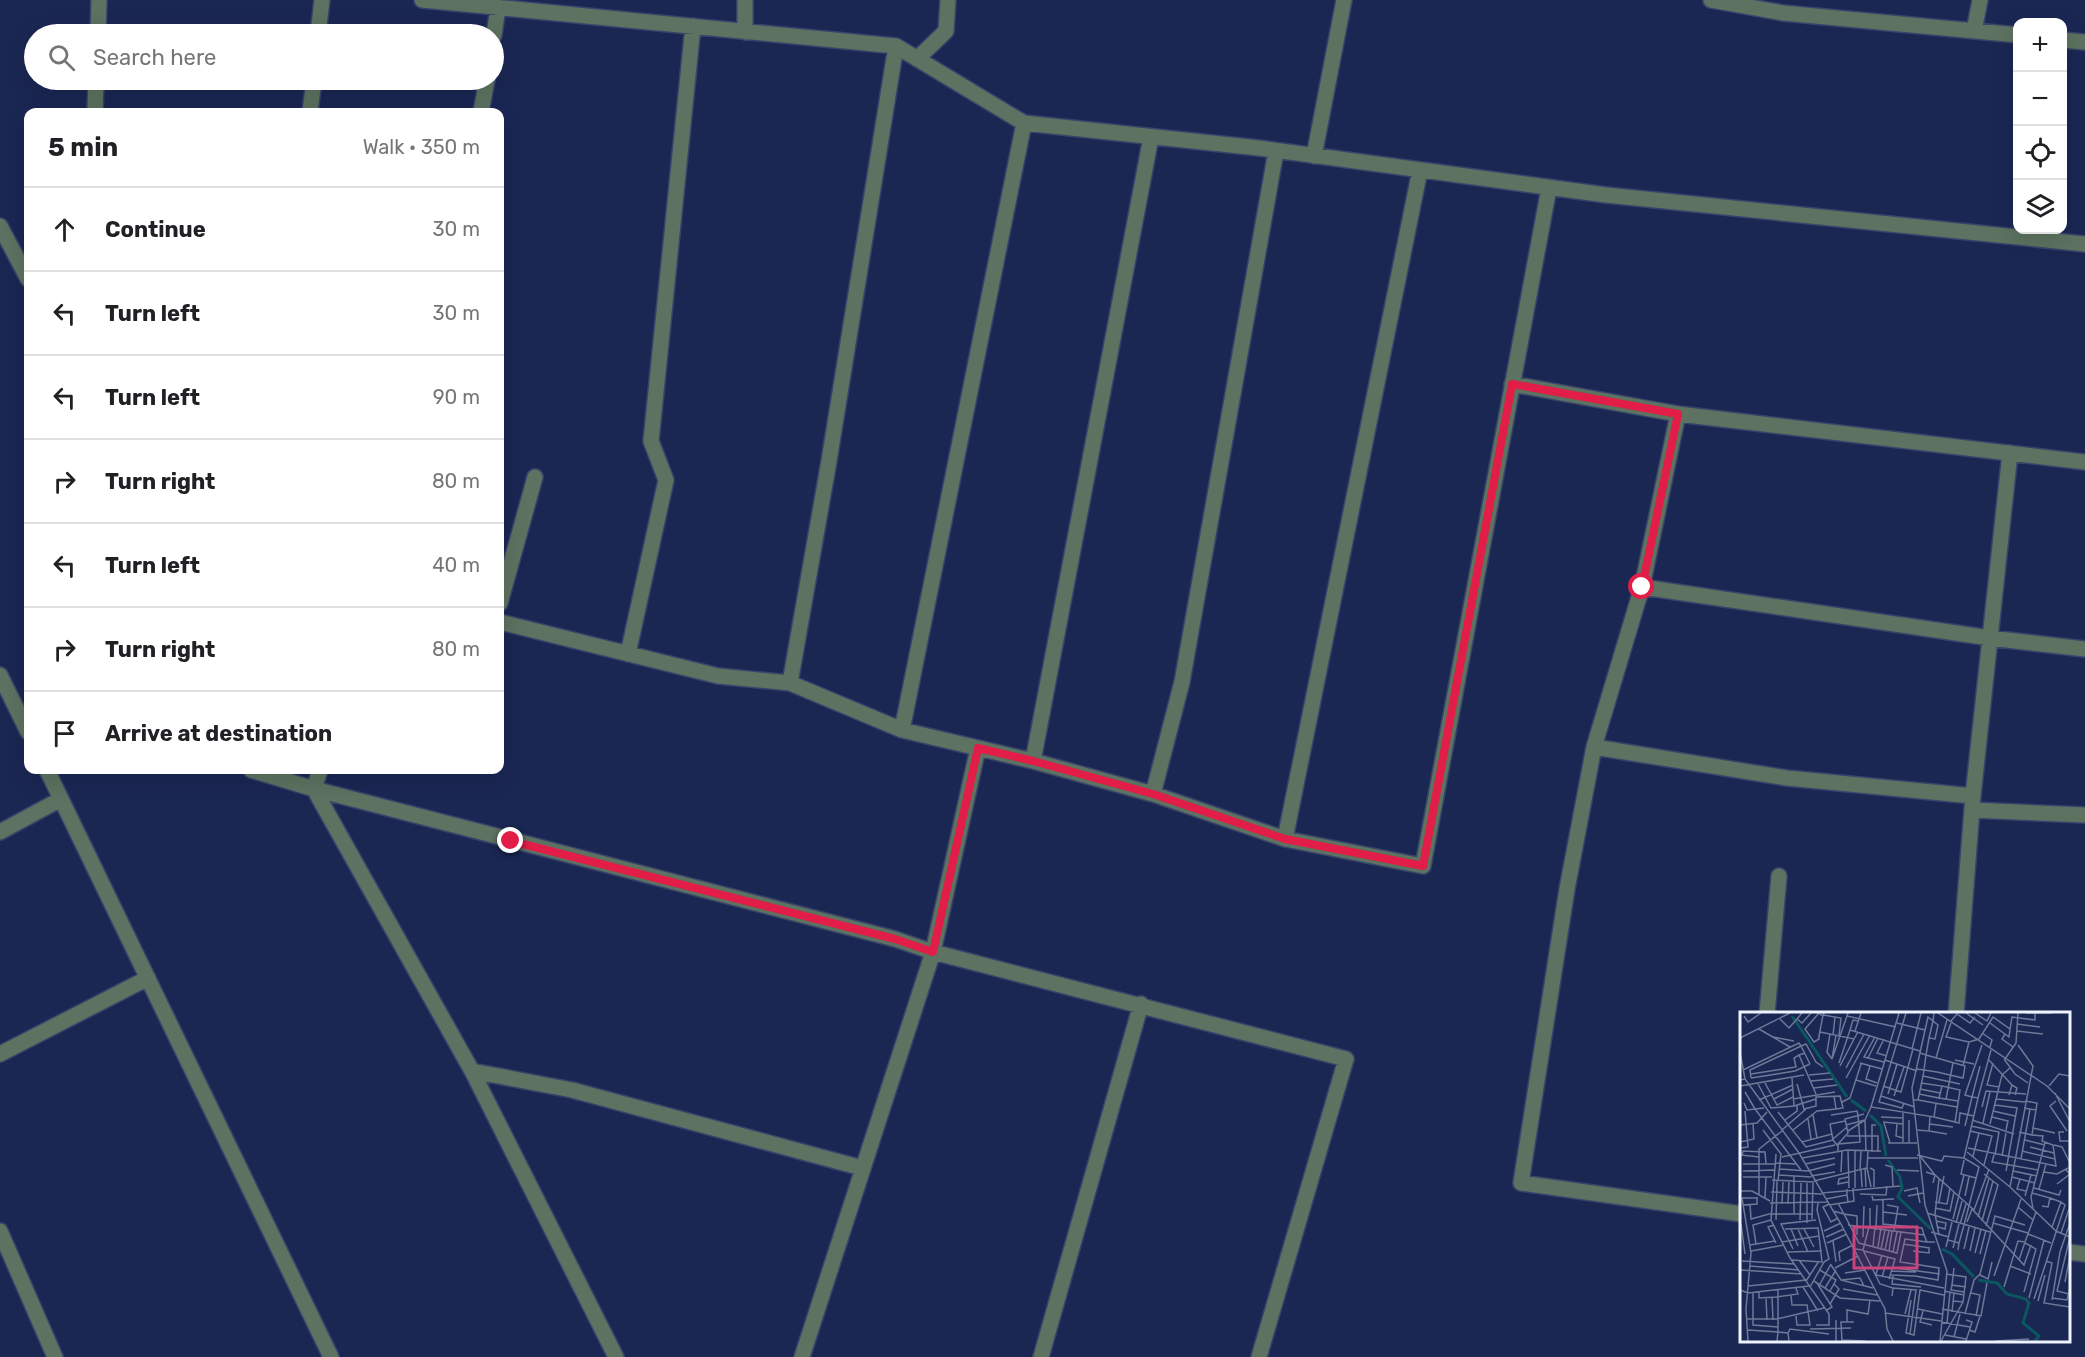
<!DOCTYPE html>
<meta charset="utf-8">
<style>
body{margin:0;font-family:Rubik,sans-serif;background:#f2f2f2;color:#202124}
.controls{position:absolute;right:18px;top:18px;display:grid;overflow:hidden;border-radius:12px;box-shadow:0 6px 24px #0002}
.controls button{width:54px;height:54px;display:grid;place-items:center;padding:0;border:0;border-bottom:2px solid #e0e0e0;background:#fff;color:#202124;font:30px sans-serif}
.stop{position:absolute;width:18px;height:18px;margin:-14px;border:4px solid #e11d48;border-radius:50%;background:#fff}
.stop.end{background:#e11d48;border-color:#fff;box-shadow:0 2px 6px #0008}
.list{margin:0;padding:0;list-style:none}
h2{display:flex;justify-content:space-between;align-items:center;height:78px;margin:0;padding:0 24px;font-size:26px}
h2 small{font-size:20px;font-weight:400;color:#757577}
.list li{display:grid;grid-template-columns:39px 1fr auto;gap:18px;align-items:center;box-sizing:border-box;height:84px;padding:0 24px;border-top:2px solid #e0e0e0}
.list b{display:block;font-size:22px;white-space:nowrap}
.list em{font-size:20px;font-style:normal;color:#757577}
.icon{flex:none;width:33px;height:33px;fill:none;stroke:currentColor;stroke-width:2;stroke-linecap:round;stroke-linejoin:round}
.map{position:relative;flex:none;width:2085px;height:1357px;overflow:hidden}
.search{position:absolute;background:#fff;box-shadow:0 6px 24px #0002;left:24px;top:24px;width:480px;height:66px;display:flex;align-items:center;gap:15px;box-sizing:border-box;padding:0 21px;border-radius:33px;color:#757577;font-size:22px}
.panel{position:absolute;background:#fff;box-shadow:0 6px 24px #0002;left:24px;top:108px;width:480px;height:666px;border-radius:12px}
.map>svg:first-child{display:block}
.lines{fill:none;stroke-linecap:round;stroke-linejoin:round}
.minor-casing{stroke:#38436b;stroke-width:18}
.minor{stroke:#5d7260;stroke-width:15}
.route{stroke:#e11d48;stroke-width:8}
.inset-river{fill:none;stroke:#0c5660;stroke-width:3}
.inset-road{fill:none;stroke:#6e7897;stroke-width:1.5}
.view{fill:#cb447c;fill-opacity:0.15;stroke:#cb447c;stroke-width:3}
.inset-edge{fill:none;stroke:#edf2fe;stroke-width:3}
</style>
<div class="map">
<svg width="2085" height="1357" viewBox="0 0 2085 1357">
<rect width="100%" height="100%" fill="#1a2753"/>
<g class="lines">
<g class="minor-casing">
<path id="minor" d="M 422,0 L 896,46 L 1024,123 L 1259,148 L 1606,195 L 2085,244
M 1711,0 L 1783,13 L 2018,35
M 1974,31 L 1980,0
M 745,32 L 745,0
M 98,34 L 99,0
M 318,34 L 322,0
M 494,35 L 498,7
M 2062,40 L 2085,42
M 917,59 L 946,31 L 948,0
M 95,112 L 96,80
M 310,112 L 314,80
M 481,112 L 487,80
M 1314,156 L 1344,0
M 0,226 L 28,279
M 1512,384 L 1678,414
M 1642,587 L 1990,638 L 2085,649
M 500,603 L 535,477
M 500,622 L 718,676 L 790,683 L 902,730 L 1033,761 L 1153,794 L 1285,839 L 1423,866 L 1549,188
M 628,654 L 666,480 L 651,441 L 693,26
M 0,675 L 28,732
M 790,683 L 829,461 L 896,46
M 902,730 L 1024,123
M 1594,747 L 1787,778 L 1973,796
M 1033,761 L 1151,137
M 47,770 L 331,1357
M 251,770 L 314,789 L 320,770
M 314,789 L 895,939 L 933,952 L 1346,1059 L 1259,1357
M 314,789 L 472,1071 L 616,1357
M 1153,794 L 1182,682 L 1276,151
M 1972,810 L 2085,815
M 0,832 L 61,799
M 1285,839 L 1420,170
M 1767,1014 L 1779,876
M 1956,1014 L 1973,796 L 2010,453
M 0,1054 L 148,978
M 472,1071 L 572,1090 L 862,1168
M 1742,1214 L 1521,1183 L 1567,889 L 1594,747 L 1642,587 L 1678,414 L 2085,462
M 0,1231 L 55,1357
M 2068,1252 L 2085,1254
M 802,1357 L 933,952 L 978,748
M 1041,1357 L 1141,1004"/>
</g>
<use href="#minor" class="minor"/>
</g>
<g class="lines">
<path class="route" d="M 511,841 L 895,939 L 933,952 L 978,748 L 1033,761 L 1153,794 L 1285,839 L 1423,866 L 1512,384 L 1678,414 L 1642,587"/>
</g>
<g transform="translate(1740 1012)">
<rect width="330" height="330" fill="#1a2753"/>
<path class="inset-river" d="M 52,4 L 107,85M 111,88 L 126,99M 130,103 L 141,114 L 146,144M 148,148 L 160,165 L 162,176 L 158,185 L 191,217M 202,237 L 212,242 L 234,265M 238,268 L 257,271 L 267,282 L 286,287 L 289,291 L 283,311 L 299,324 L 295,329"/>
<path class="inset-road" d="M 62,1 L 57,7 L 62,11 L 71,1M 84,1 L 83,3 L 79,24 L 79,27 L 74,30 L 65,17 L 79,1 L 81,3 L 83,3 L 101,6 L 99,24M 108,1 L 107,4 L 156,15M 159,1 L 131,95 L 194,105 L 196,92M 194,1 L 193,9 L 189,26 L 195,27 L 198,13 L 188,5 L 172,76 L 185,193 L 207,259 L 200,329M 198,1 L 307,74 L 330,97M 226,1 L 243,13M 235,1 L 247,9 L 251,1M 286,1 L 312,1M 4,4 L 8,10 L 21,1M 40,7 L 49,16 L 57,7M 118,9 L 113,8 L 110,18 L 180,39M 211,9 L 217,2 L 230,11 L 235,5M 157,11 L 185,18M 211,11 L 206,25 L 229,30 L 239,27 L 253,5 L 270,17 L 272,5 L 295,8 L 295,1M 250,11 L 269,25 L 270,17M 277,12 L 300,15M 19,17 L 50,35M 115,19 L 121,1M 277,19 L 303,22M 80,20 L 114,27 L 118,20M 242,21 L 252,28 L 250,35M 90,22 L 87,40 L 92,47M 265,22 L 262,27 L 273,35M 93,23 L 95,5M 33,25 L 54,29M 135,25 L 124,45 L 144,50M 0,26 L 50,1M 144,27 L 137,41 L 147,44M 278,33 L 293,54 L 270,175 L 316,219 L 330,225M 172,37 L 181,1M 0,40 L 5,67 L 0,68M 65,41 L 59,43 L 76,82M 180,41 L 186,43 L 189,26M 128,46 L 138,26M 196,46 L 207,8M 92,47 L 107,4M 92,47 L 96,23M 248,47 L 272,73M 264,47 L 275,62 L 288,71M 265,47 L 276,31 L 278,1M 145,48 L 177,59M 215,48 L 234,52M 99,51 L 110,18M 120,51 L 142,57M 253,51 L 247,73 L 259,75 L 262,63 L 270,56M 100,54 L 114,27M 130,54 L 126,67 L 137,71M 223,54 L 229,30M 240,54 L 232,85 L 238,86 L 251,38M 106,56 L 124,22M 3,58 L 59,31 L 61,34 L 66,32 L 76,50 L 83,55M 11,62 L 56,55 L 54,46 L 59,43M 69,63 L 90,61M 183,64 L 220,72M 11,66 L 10,58 L 61,34 L 70,52M 11,66 L 55,59 L 70,52M 106,66 L 130,23M 5,67 L 59,141 L 101,212 L 145,297 L 147,317 L 153,329M 116,68 L 136,74M 71,69 L 93,67M 25,71 L 37,93 L 53,85M 18,72 L 31,96 L 54,94 L 52,66M 57,72 L 64,97 L 76,94 L 76,85 L 100,84 L 103,96 L 96,97M 0,74 L 64,63M 143,74 L 161,80 L 173,37M 309,74 L 319,62 L 330,64M 74,76 L 97,73M 180,77 L 200,81M 5,80 L 15,97M 315,81 L 330,110M 148,82 L 157,52M 179,82 L 199,86 L 202,74 L 181,71M 269,83 L 272,73 L 277,76 L 275,83M 141,84 L 175,95M 154,84 L 164,55M 199,86 L 218,89M 34,87 L 53,77M 53,87 L 95,80M 206,87 L 213,51M 256,87 L 285,90M 19,88 L 53,73M 173,88 L 178,88 L 183,64 L 184,58 L 186,43 L 225,54 L 223,66 L 197,60 L 184,58 L 177,57M 178,88 L 217,95M 285,89 L 297,91 L 296,98M 316,89 L 310,94 L 327,119M 102,90 L 110,86 L 121,52M 4,91 L 7,98 L 24,96M 164,91 L 162,96 L 139,90 L 166,1M 255,93 L 278,96M 54,94 L 76,87M 242,95 L 246,79 L 286,82M 15,97 L 61,158M 253,99 L 275,104M 38,100 L 62,130 L 92,122M 163,100 L 163,130M 73,103 L 77,126M 91,103 L 117,99 L 118,103 L 120,130 L 98,132 L 98,139M 141,105 L 163,106M 194,105 L 215,110 L 220,78 L 202,74M 252,105 L 268,109 L 266,118M 68,107 L 71,127M 45,108 L 57,99 L 57,93M 232,108 L 274,122M 143,110 L 163,112M 215,110 L 219,111 L 220,101 L 234,104M 144,111 L 150,131M 243,111 L 250,80M 157,112 L 156,124 L 163,126M 190,112 L 213,115M 250,112 L 259,75M 0,113 L 17,111 L 27,100M 106,113 L 125,108 L 126,139M 225,114 L 232,85 L 225,83 L 242,33M 231,114 L 259,120 L 255,143M 293,116 L 315,121M 23,118 L 41,142 L 38,169M 42,118 L 66,97M 53,118 L 77,99 L 96,97 L 94,84M 176,118 L 189,119 L 190,104M 108,119 L 125,108 L 131,95M 189,119 L 207,122M 230,119 L 252,124 L 244,153M 279,120 L 292,123 L 293,116 L 296,98 L 284,96M 324,120 L 319,120 L 320,129 L 330,129M 107,124 L 138,124 L 138,140M 93,127 L 107,115M 93,128 L 97,133 L 108,121 L 105,107 L 124,102M 285,128 L 305,133M 0,130 L 14,127 L 13,111M 62,130 L 66,135 L 93,128 L 90,112 L 105,109M 148,131 L 177,131M 169,131 L 169,108M 314,133 L 322,135 L 330,151M 290,135 L 314,141M 0,136 L 8,135 L 5,99M 228,136 L 316,154 L 313,133 L 302,129 L 303,124 L 292,123M 108,138 L 109,176M 115,138 L 115,176M 282,139 L 315,147M 132,140 L 132,113 L 136,113M 227,140 L 270,175M 36,142 L 31,208 L 50,246 L 89,302 L 89,313 L 76,313M 1,143 L 19,145M 2,143 L 3,139 L 25,140 L 26,152M 177,143 L 202,149 L 204,144 L 224,146 L 239,155 L 224,213M 254,143 L 252,150 L 298,158 L 305,130M 180,144 L 195,163 L 193,171M 233,144 L 239,121M 262,144 L 266,121M 42,145 L 95,133M 62,146 L 107,138 L 141,139M 128,146 L 178,146M 224,146 L 238,86M 281,147 L 290,97M 224,148 L 221,162 L 236,166M 35,151 L 57,152M 3,152 L 35,152M 65,152 L 95,146M 145,153 L 152,155 L 153,174M 125,156 L 126,175M 127,156 L 131,175M 130,156 L 134,158 L 134,175M 40,157 L 68,159M 120,157 L 121,139M 121,157 L 122,175M 157,158 L 179,159M 3,159 L 34,158M 68,159 L 95,152M 266,159 L 277,96M 273,159 L 297,164M 101,160 L 102,139M 186,160 L 195,163 L 234,198 L 249,157M 304,160 L 317,162 L 328,156M 244,162 L 258,173 L 246,214M 39,163 L 71,165M 71,164 L 95,160M 3,165 L 32,165M 108,165 L 99,167 L 98,172 L 108,170M 272,165 L 295,171M 280,167 L 277,177 L 286,179M 32,168 L 74,170M 74,169 L 127,156 L 128,139M 317,172 L 330,162 L 326,158M 294,176 L 319,183 L 321,178M 299,177 L 306,152M 0,179 L 12,179 L 30,189M 164,179 L 177,176 L 178,182 L 183,181M 31,180 L 82,182M 82,181 L 160,174M 292,181 L 310,186 L 308,195 L 302,194M 120,182 L 146,183 L 147,174M 19,183 L 19,137 L 42,119M 132,184 L 133,188 L 154,187M 168,184 L 178,182 L 180,191M 225,184 L 229,165M 285,184 L 291,163M 25,186 L 26,165M 310,186 L 321,190 L 312,215M 86,187 L 107,183 L 107,177M 143,187 L 143,213M 108,190 L 114,189 L 113,176M 195,190 L 207,192 L 210,176M 199,190 L 204,164M 30,191 L 87,190M 78,191 L 77,198 L 89,247 L 84,250M 98,191 L 104,202 L 117,204 L 117,223M 10,192 L 11,207 L 29,202 L 72,202M 42,192 L 43,170M 48,192 L 49,170M 89,192 L 83,195 L 91,210 L 98,206M 3,193 L 17,192 L 17,185M 89,193 L 108,190 L 107,183M 147,193 L 158,195 L 154,219M 278,195 L 293,208M 195,196 L 210,199 L 214,180M 293,197 L 291,185 L 298,158M 93,199 L 104,202 L 119,231 L 157,241 L 161,220M 143,200 L 167,203M 187,201 L 250,220M 54,202 L 54,164M 238,205 L 249,166M 72,207 L 73,171M 213,207 L 224,163M 36,208 L 37,169M 60,208 L 61,171M 196,209 L 206,211 L 205,217 L 198,215M 242,209 L 253,169M 227,210 L 232,197 L 284,253 L 291,233M 67,211 L 67,171M 216,211 L 222,189M 253,211 L 288,221M 1,212 L 5,242M 143,212 L 182,216 L 184,223M 220,212 L 226,192M 34,213 L 28,215 L 36,231M 108,213 L 184,223 L 187,230 L 195,230M 130,215 L 130,196M 136,216 L 137,193M 45,217 L 79,216M 51,217 L 58,234M 58,217 L 68,240M 64,217 L 74,235M 84,219 L 101,211M 191,220 L 209,225M 321,221 L 329,197M 288,222 L 311,231M 199,223 L 195,202 L 199,167M 86,225 L 104,217M 123,225 L 124,194M 208,228 L 219,231 L 218,238M 93,229 L 96,250M 42,230 L 79,224 L 78,216M 87,231 L 107,222M 219,231 L 224,213M 16,232 L 35,229M 163,232 L 190,236M 10,233 L 16,232 L 13,213 L 31,208M 133,234 L 135,215M 138,235 L 141,216M 206,235 L 212,210M 213,236 L 219,212M 53,237 L 41,212 L 76,208M 115,237 L 123,238 L 129,215M 141,237 L 145,218M 224,237 L 229,215M 123,238 L 140,272 L 153,276 L 152,284M 145,238 L 149,219M 11,239 L 44,233M 124,239 L 155,247 L 149,267M 149,239 L 152,219M 173,239 L 189,241 L 189,236M 230,239 L 235,216M 48,240 L 82,239M 153,240 L 157,220M 235,241 L 241,217M 240,242 L 246,218M 52,248 L 82,250 L 79,224M 59,248 L 70,263M 279,248 L 285,230M 2,249 L 54,252M 100,249 L 99,240 L 113,233M 306,249 L 312,251 L 304,291 L 330,295M 91,253 L 101,268 L 120,266 L 124,274M 10,254 L 59,258M 270,254 L 291,262M 95,256 L 118,244M 156,256 L 200,262M 214,256 L 212,273 L 226,275M 0,258 L 62,262M 80,258 L 96,268 L 90,279M 151,259 L 176,260M 105,261 L 125,258M 136,262 L 142,243M 206,262 L 226,265 L 223,290 L 213,289M 136,263 L 204,276M 151,263 L 175,264M 240,263 L 248,267 L 252,250M 153,264 L 152,272 L 181,275M 175,264 L 198,268 L 199,256 L 160,250 L 165,227 L 187,230M 254,264 L 281,187M 142,265 L 148,245M 101,268 L 133,276M 66,269 L 79,249M 74,269 L 100,286 L 140,289M 325,270 L 330,244M 77,271 L 92,295 L 87,298M 80,272 L 91,252M 212,273 L 211,278 L 224,280M 8,274 L 66,268M 63,275 L 78,299M 70,275 L 84,250M 264,275 L 278,229 L 285,230 L 296,200M 85,276 L 96,258M 153,276 L 177,278M 103,277 L 137,283M 0,278 L 8,281 L 69,274M 38,278 L 38,320 L 48,321 L 49,329M 204,279 L 224,283M 13,280 L 13,313 L 38,315M 19,280 L 19,286 L 36,285 L 58,282 L 56,276M 284,280 L 296,237 L 285,231M 231,281 L 240,283 L 236,304M 329,282 L 317,279 L 330,225M 51,283 L 52,293 L 67,293 L 70,313 L 57,313 L 56,304M 32,285 L 33,308M 26,286 L 27,308M 289,286 L 304,228M 312,286 L 327,288 L 330,275M 294,287 L 325,193 L 321,190M 171,288 L 166,321 L 174,323 L 180,278 L 204,283M 312,288 L 320,240 L 330,211M 298,289 L 305,263M 90,292 L 99,277 L 94,272M 178,297 L 202,302M 202,297 L 241,304 L 247,271M 183,299 L 180,310 L 192,313M 212,300 L 214,281M 145,301 L 201,309M 165,302 L 171,278M 225,302 L 234,268 L 240,262 L 255,204 L 285,213M 6,307 L 37,307 L 84,296M 96,308 L 96,329M 107,310 L 107,298 L 128,302 L 130,288M 201,310 L 230,315M 207,311 L 210,280M 70,317 L 111,316M 8,318 L 38,320 L 37,329M 229,318 L 235,320 L 240,304M 48,321 L 50,317 L 89,322M 170,322 L 176,278M 205,323 L 226,327M 214,325 L 220,302M 102,328 L 125,329M 8,329 L 6,297 L 11,241 L 2,186 L 17,186M 102,329 L 101,310 L 114,310M 201,329 L 223,290M 226,329 L 232,310 L 226,308M 256,329 L 289,327"/>
<path class="view" d="M 114,215 L 177,215 L 177,256 L 114,256 Z"/>
<rect width="330" height="330" class="inset-edge"/>
</g>
</svg>
<div class="controls">
<button>+</button>
<button>−</button>
<button><svg class="icon" aria-label="locate" viewBox="0 0 24 24"><circle cx="12" cy="12" r="6"/><path d="M12 2v4M12 18v4M2 12h4M18 12h4"/></svg></button>
<button><svg class="icon" aria-label="layers" viewBox="0 0 24 24"><path d="M12 4l9 5-9 5-9-5zM3 14l9 5 9-5"/></svg></button>
</div>
<div class="stop" style="left:1642px;top:587px"></div>
<div class="stop end" style="left:511px;top:841px"></div>
<div class="search"><svg class="icon" aria-label="search" viewBox="0 0 24 24"><circle cx="10" cy="10" r="6"/><path d="M15 15l6 6"/></svg>Search here</div>
<section class="panel">
<h2>5 min<small>Walk · 350 m</small></h2>
<ul class="list">
<li><svg class="icon" aria-label="ahead" viewBox="0 0 24 24"><path d="M12 20V5M6 11l6-6 6 6"/></svg><div><b>Continue</b></div><em>30 m</em></li>
<li><svg class="icon" aria-label="left" viewBox="0 0 24 24"><path d="M17 20v-9H6M10 6l-5 5 5 5"/></svg><div><b>Turn left</b></div><em>30 m</em></li>
<li><svg class="icon" aria-label="left" viewBox="0 0 24 24"><path d="M17 20v-9H6M10 6l-5 5 5 5"/></svg><div><b>Turn left</b></div><em>90 m</em></li>
<li><svg class="icon" aria-label="right" viewBox="0 0 24 24"><path d="M7 20v-9h11M14 6l5 5-5 5"/></svg><div><b>Turn right</b></div><em>80 m</em></li>
<li><svg class="icon" aria-label="left" viewBox="0 0 24 24"><path d="M17 20v-9H6M10 6l-5 5 5 5"/></svg><div><b>Turn left</b></div><em>40 m</em></li>
<li><svg class="icon" aria-label="right" viewBox="0 0 24 24"><path d="M7 20v-9h11M14 6l5 5-5 5"/></svg><div><b>Turn right</b></div><em>80 m</em></li>
<li><svg class="icon" aria-label="arrive" viewBox="0 0 24 24"><path d="M6 21V4h12l-3 4 3 4H6"/></svg><div><b>Arrive at destination</b></div></li>
</ul>
</section>
</div>
